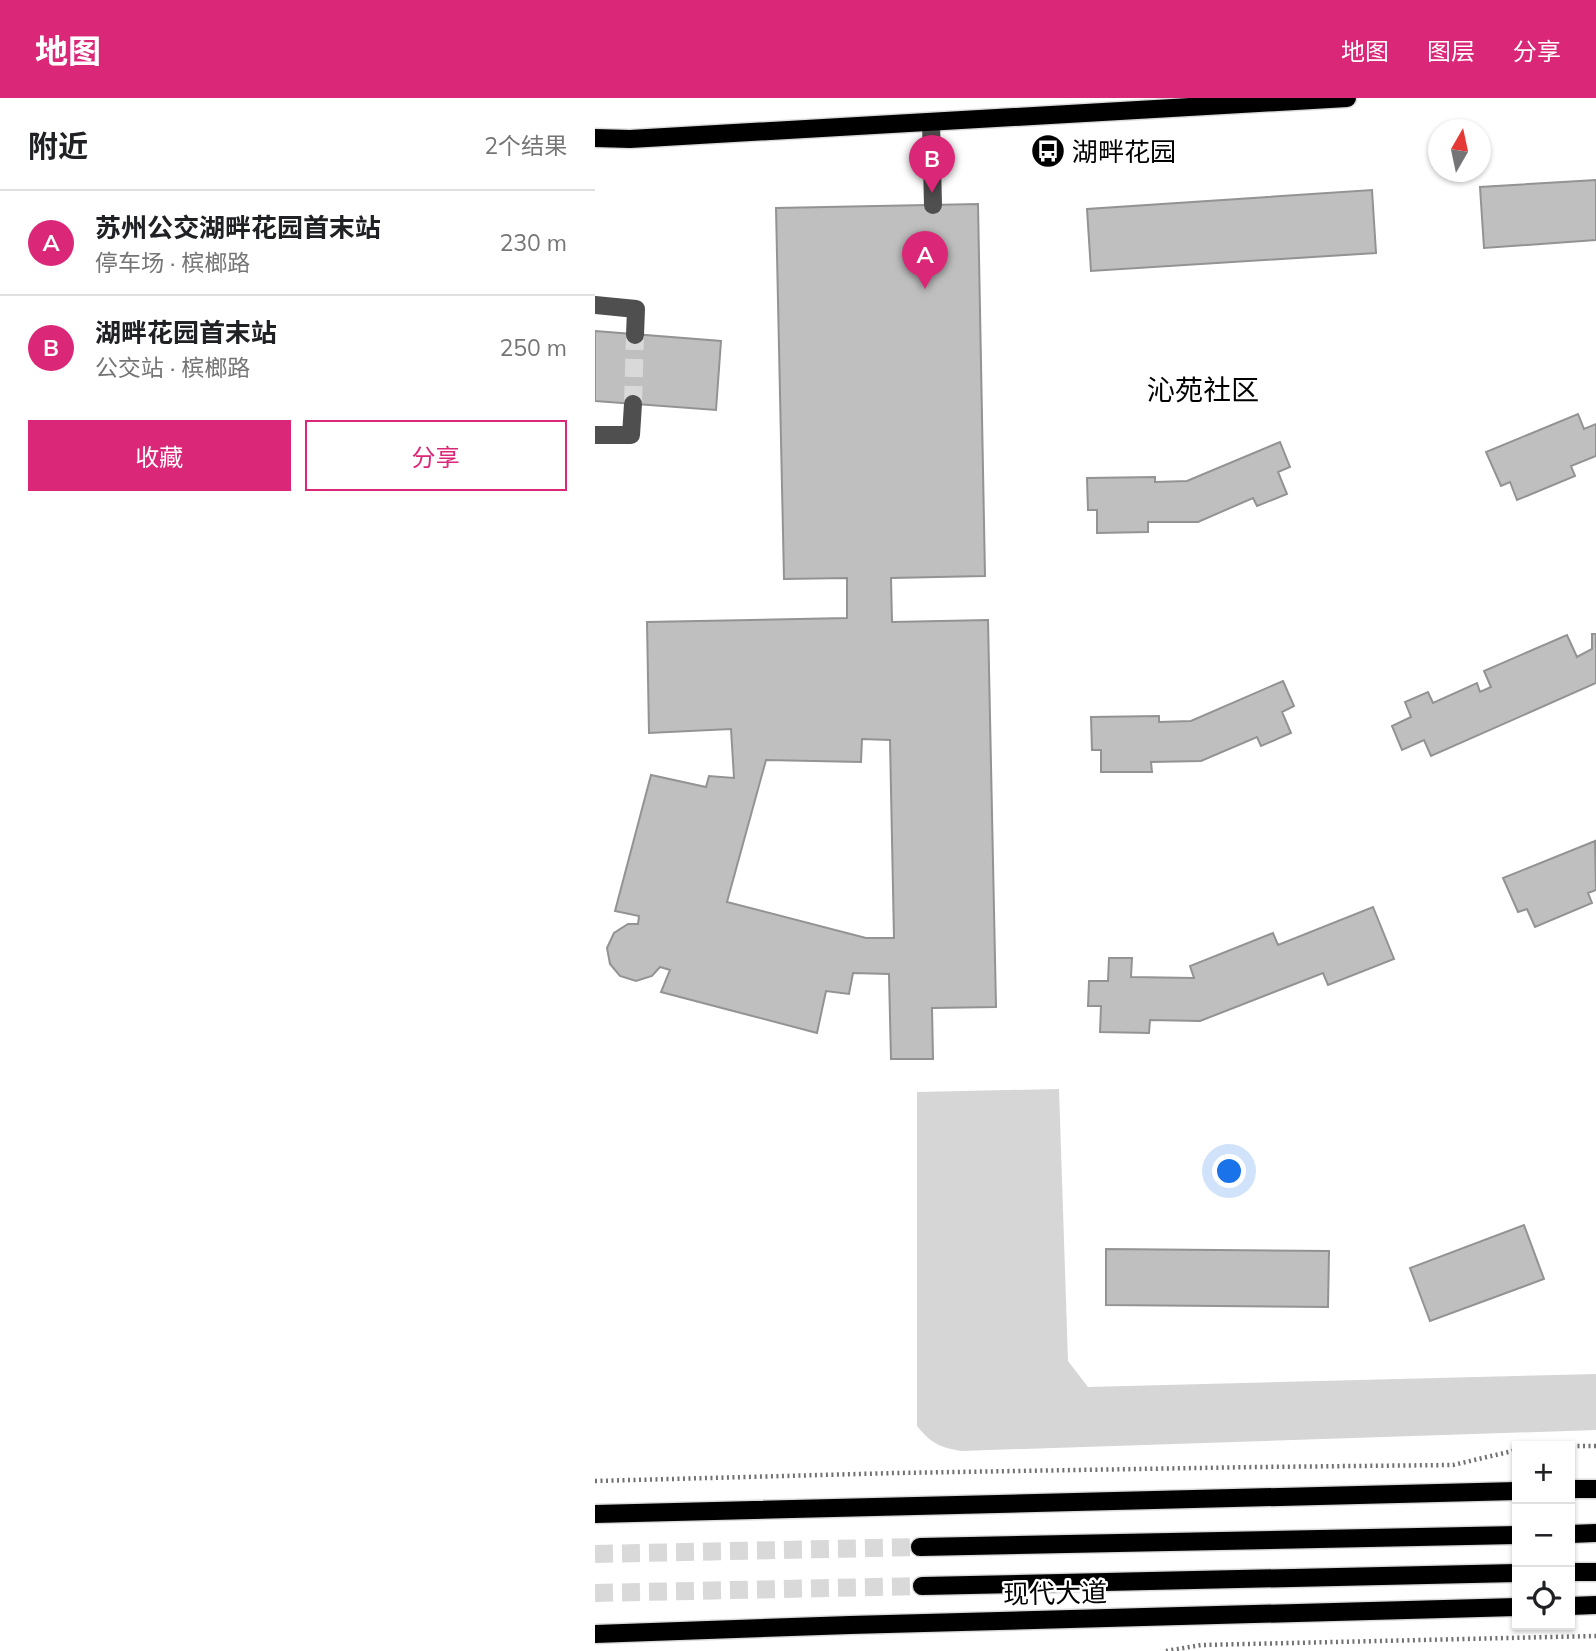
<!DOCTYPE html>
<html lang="zh">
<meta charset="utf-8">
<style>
body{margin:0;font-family:Mulish,"Noto Sans SC",sans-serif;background:#f2f2f2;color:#202124}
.controls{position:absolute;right:21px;bottom:21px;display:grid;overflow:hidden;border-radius:0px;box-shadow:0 2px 5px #0004}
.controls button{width:63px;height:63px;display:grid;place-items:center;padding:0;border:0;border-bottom:2px solid #e0e0e0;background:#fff;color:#202124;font:35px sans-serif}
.compass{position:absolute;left:833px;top:21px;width:63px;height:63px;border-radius:50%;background:#fff;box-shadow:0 2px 5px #0004;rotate:9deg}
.you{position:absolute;left:635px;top:1074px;width:24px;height:24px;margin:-18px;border:5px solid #fff;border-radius:50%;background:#1a73e8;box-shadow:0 0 0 10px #1a73e833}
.badge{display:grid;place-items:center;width:46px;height:46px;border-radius:50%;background:#db2777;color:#fff;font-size:23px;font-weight:700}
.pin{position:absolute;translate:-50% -58px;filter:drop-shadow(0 2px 4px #0008)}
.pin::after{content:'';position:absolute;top:37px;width:24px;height:21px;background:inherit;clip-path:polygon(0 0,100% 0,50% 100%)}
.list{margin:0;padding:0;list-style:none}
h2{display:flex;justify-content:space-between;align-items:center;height:91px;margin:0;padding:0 28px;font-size:30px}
h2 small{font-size:23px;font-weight:400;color:#757577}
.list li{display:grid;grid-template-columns:46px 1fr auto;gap:21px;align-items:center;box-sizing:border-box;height:105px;padding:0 28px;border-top:2px solid #e0e0e0}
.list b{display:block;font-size:26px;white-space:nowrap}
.list p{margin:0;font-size:23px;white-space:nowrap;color:#757577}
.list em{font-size:23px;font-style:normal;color:#757577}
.actions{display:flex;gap:14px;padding:21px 28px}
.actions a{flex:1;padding:16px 0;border:2px solid #db2777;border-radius:0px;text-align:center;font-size:24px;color:#db2777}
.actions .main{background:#db2777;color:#fff}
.icon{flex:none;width:38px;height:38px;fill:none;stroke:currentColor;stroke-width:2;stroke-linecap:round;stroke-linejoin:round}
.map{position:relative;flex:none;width:1001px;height:1553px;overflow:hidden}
header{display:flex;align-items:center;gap:42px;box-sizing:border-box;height:98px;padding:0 35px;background:#db2777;color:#fff}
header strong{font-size:33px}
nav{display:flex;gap:38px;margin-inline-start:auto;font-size:24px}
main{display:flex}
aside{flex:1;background:#fff}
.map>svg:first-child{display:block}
.green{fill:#d6d6d6}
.building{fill:#bfbfbf;stroke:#939393;stroke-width:2;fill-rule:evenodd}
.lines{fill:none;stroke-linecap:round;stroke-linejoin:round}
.minor-tunnel{stroke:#d9d9d9;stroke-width:18;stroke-dasharray:18 9;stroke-linecap:butt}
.major-tunnel{stroke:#d9d9d9;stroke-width:18;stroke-dasharray:18 9;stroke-linecap:butt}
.major-casing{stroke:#dbdbdb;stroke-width:21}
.path{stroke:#717171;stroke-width:4.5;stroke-dasharray:2 3.5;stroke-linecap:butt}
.minor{stroke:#4f4f4f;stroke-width:18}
.major{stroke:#000;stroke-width:18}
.labels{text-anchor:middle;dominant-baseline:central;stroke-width:5;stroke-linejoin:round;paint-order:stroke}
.poi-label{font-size:26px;fill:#000;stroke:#fff;text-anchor:start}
.street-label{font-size:26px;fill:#000;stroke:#fff}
.neighbourhood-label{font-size:28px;fill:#000;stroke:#fff}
</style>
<header>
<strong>地图</strong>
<nav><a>地图</a><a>图层</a><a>分享</a></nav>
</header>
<main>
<aside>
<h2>附近<small>2个结果</small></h2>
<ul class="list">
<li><span class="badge">A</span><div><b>苏州公交湖畔花园首末站</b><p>停车场 · 槟榔路</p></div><em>230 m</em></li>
<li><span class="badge">B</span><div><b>湖畔花园首末站</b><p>公交站 · 槟榔路</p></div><em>250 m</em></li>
</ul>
<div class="actions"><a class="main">收藏</a><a>分享</a></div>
</aside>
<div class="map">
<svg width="1001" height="1553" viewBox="0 0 1001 1553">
<rect width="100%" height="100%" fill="#fff"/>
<path class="green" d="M 464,991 L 473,1263 L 493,1289 L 1001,1276 L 1001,1332 L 366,1353 C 344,1349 337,1346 322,1328 L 322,994 Z"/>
<path class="building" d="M 1001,82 L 1001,142 L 889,150 L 885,89 Z
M 777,92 L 781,155 L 496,173 L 492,111 Z
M 383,106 L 390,478 L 296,480 L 297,524 L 393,522 L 401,909 L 337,910 L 338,961 L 296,961 L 294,876 L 258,875 L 254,896 L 231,893 L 222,935 L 66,894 L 75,872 L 65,869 L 57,878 L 41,883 L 25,878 L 15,866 L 12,850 L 19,835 L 33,826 L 43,826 L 44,818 L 20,813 L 56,677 L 111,689 L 114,678 L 139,680 L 136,631 L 54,635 L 52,524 L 252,520 L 252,480 L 189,481 L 181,110 ZM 267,641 L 295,642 L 299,840 L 271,840 L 132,804 L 171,662 L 266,664 Z
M 0,233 L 126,243 L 121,312 L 0,303 Z
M 983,316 L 989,331 L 1001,326 L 1001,358 L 976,368 L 980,378 L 922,402 L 915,384 L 906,388 L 891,354 Z
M 685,344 L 695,369 L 683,374 L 692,396 L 662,408 L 658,400 L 603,424 L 553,424 L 553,434 L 502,435 L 502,412 L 493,412 L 492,380 L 560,379 L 560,384 L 592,383 Z
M 997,536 L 1001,536 L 1001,585 L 836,658 L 829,642 L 807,652 L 797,628 L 816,619 L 810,604 L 833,594 L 838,605 L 882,585 L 885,594 L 896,589 L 889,573 L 972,537 L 982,559 L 997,551 Z
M 688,583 L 699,608 L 687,614 L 696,635 L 666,648 L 662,639 L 606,663 L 556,664 L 557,674 L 506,674 L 506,652 L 497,652 L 496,619 L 564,618 L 564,624 L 596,623 Z
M 1000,743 L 1001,792 L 993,795 L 997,805 L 940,829 L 932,811 L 923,814 L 908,780 Z
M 778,809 L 799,861 L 733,887 L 728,875 L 605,923 L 555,922 L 554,935 L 505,934 L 506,908 L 493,908 L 494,883 L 513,883 L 514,860 L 537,860 L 536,879 L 599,880 L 595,868 L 678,835 L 683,847 Z
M 929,1127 L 949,1181 L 835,1223 L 815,1170 Z
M 511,1151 L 734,1153 L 733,1209 L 511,1207 Z"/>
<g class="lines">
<path class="minor-tunnel" d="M 38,306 L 40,237"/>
<path class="major-tunnel" d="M 0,1456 L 325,1449
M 0,1495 L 327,1488"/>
<g class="major-casing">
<path id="major" d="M 0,40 L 35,41 L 752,0
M 975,1391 L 1001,1391
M 0,1416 L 922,1393
M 975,1436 L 1001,1435
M 325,1449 L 922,1437
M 975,1474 L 1001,1474
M 327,1488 L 922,1475
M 975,1508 L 1001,1507
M 0,1536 L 255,1527 L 922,1509"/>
</g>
<path class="path" d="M 966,1348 L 1001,1348
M 0,1383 L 301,1375 L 662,1369 L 858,1367 L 922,1352
M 571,1553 L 606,1547 L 1001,1538"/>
<path class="minor" d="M 336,24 L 338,107
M 0,207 L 41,211 L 40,237
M 0,337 L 36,337 L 38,306"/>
<use href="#major" class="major"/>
</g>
<defs>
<g id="bus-disc" transform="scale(1.75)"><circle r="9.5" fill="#000" stroke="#fff"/><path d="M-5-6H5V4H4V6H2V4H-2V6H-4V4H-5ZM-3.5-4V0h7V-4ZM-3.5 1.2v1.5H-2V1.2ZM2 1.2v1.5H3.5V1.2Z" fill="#fff"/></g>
</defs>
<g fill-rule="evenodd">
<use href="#bus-disc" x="453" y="53"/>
</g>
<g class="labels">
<g class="poi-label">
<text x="477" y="53">湖畔花园</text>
</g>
<g class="street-label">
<text transform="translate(460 1495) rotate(-1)">现代大道</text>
</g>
<g class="neighbourhood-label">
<text x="608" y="291">沁苑社区</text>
</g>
</g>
</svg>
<div class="controls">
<button>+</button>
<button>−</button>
<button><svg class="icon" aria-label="locate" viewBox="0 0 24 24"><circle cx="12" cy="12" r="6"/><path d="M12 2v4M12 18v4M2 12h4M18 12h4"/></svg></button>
</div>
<svg class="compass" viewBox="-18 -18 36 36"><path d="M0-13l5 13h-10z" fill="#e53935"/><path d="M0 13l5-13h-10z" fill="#757577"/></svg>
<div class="you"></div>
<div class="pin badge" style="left:330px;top:191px">A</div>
<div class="pin badge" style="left:337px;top:95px">B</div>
</div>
</main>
